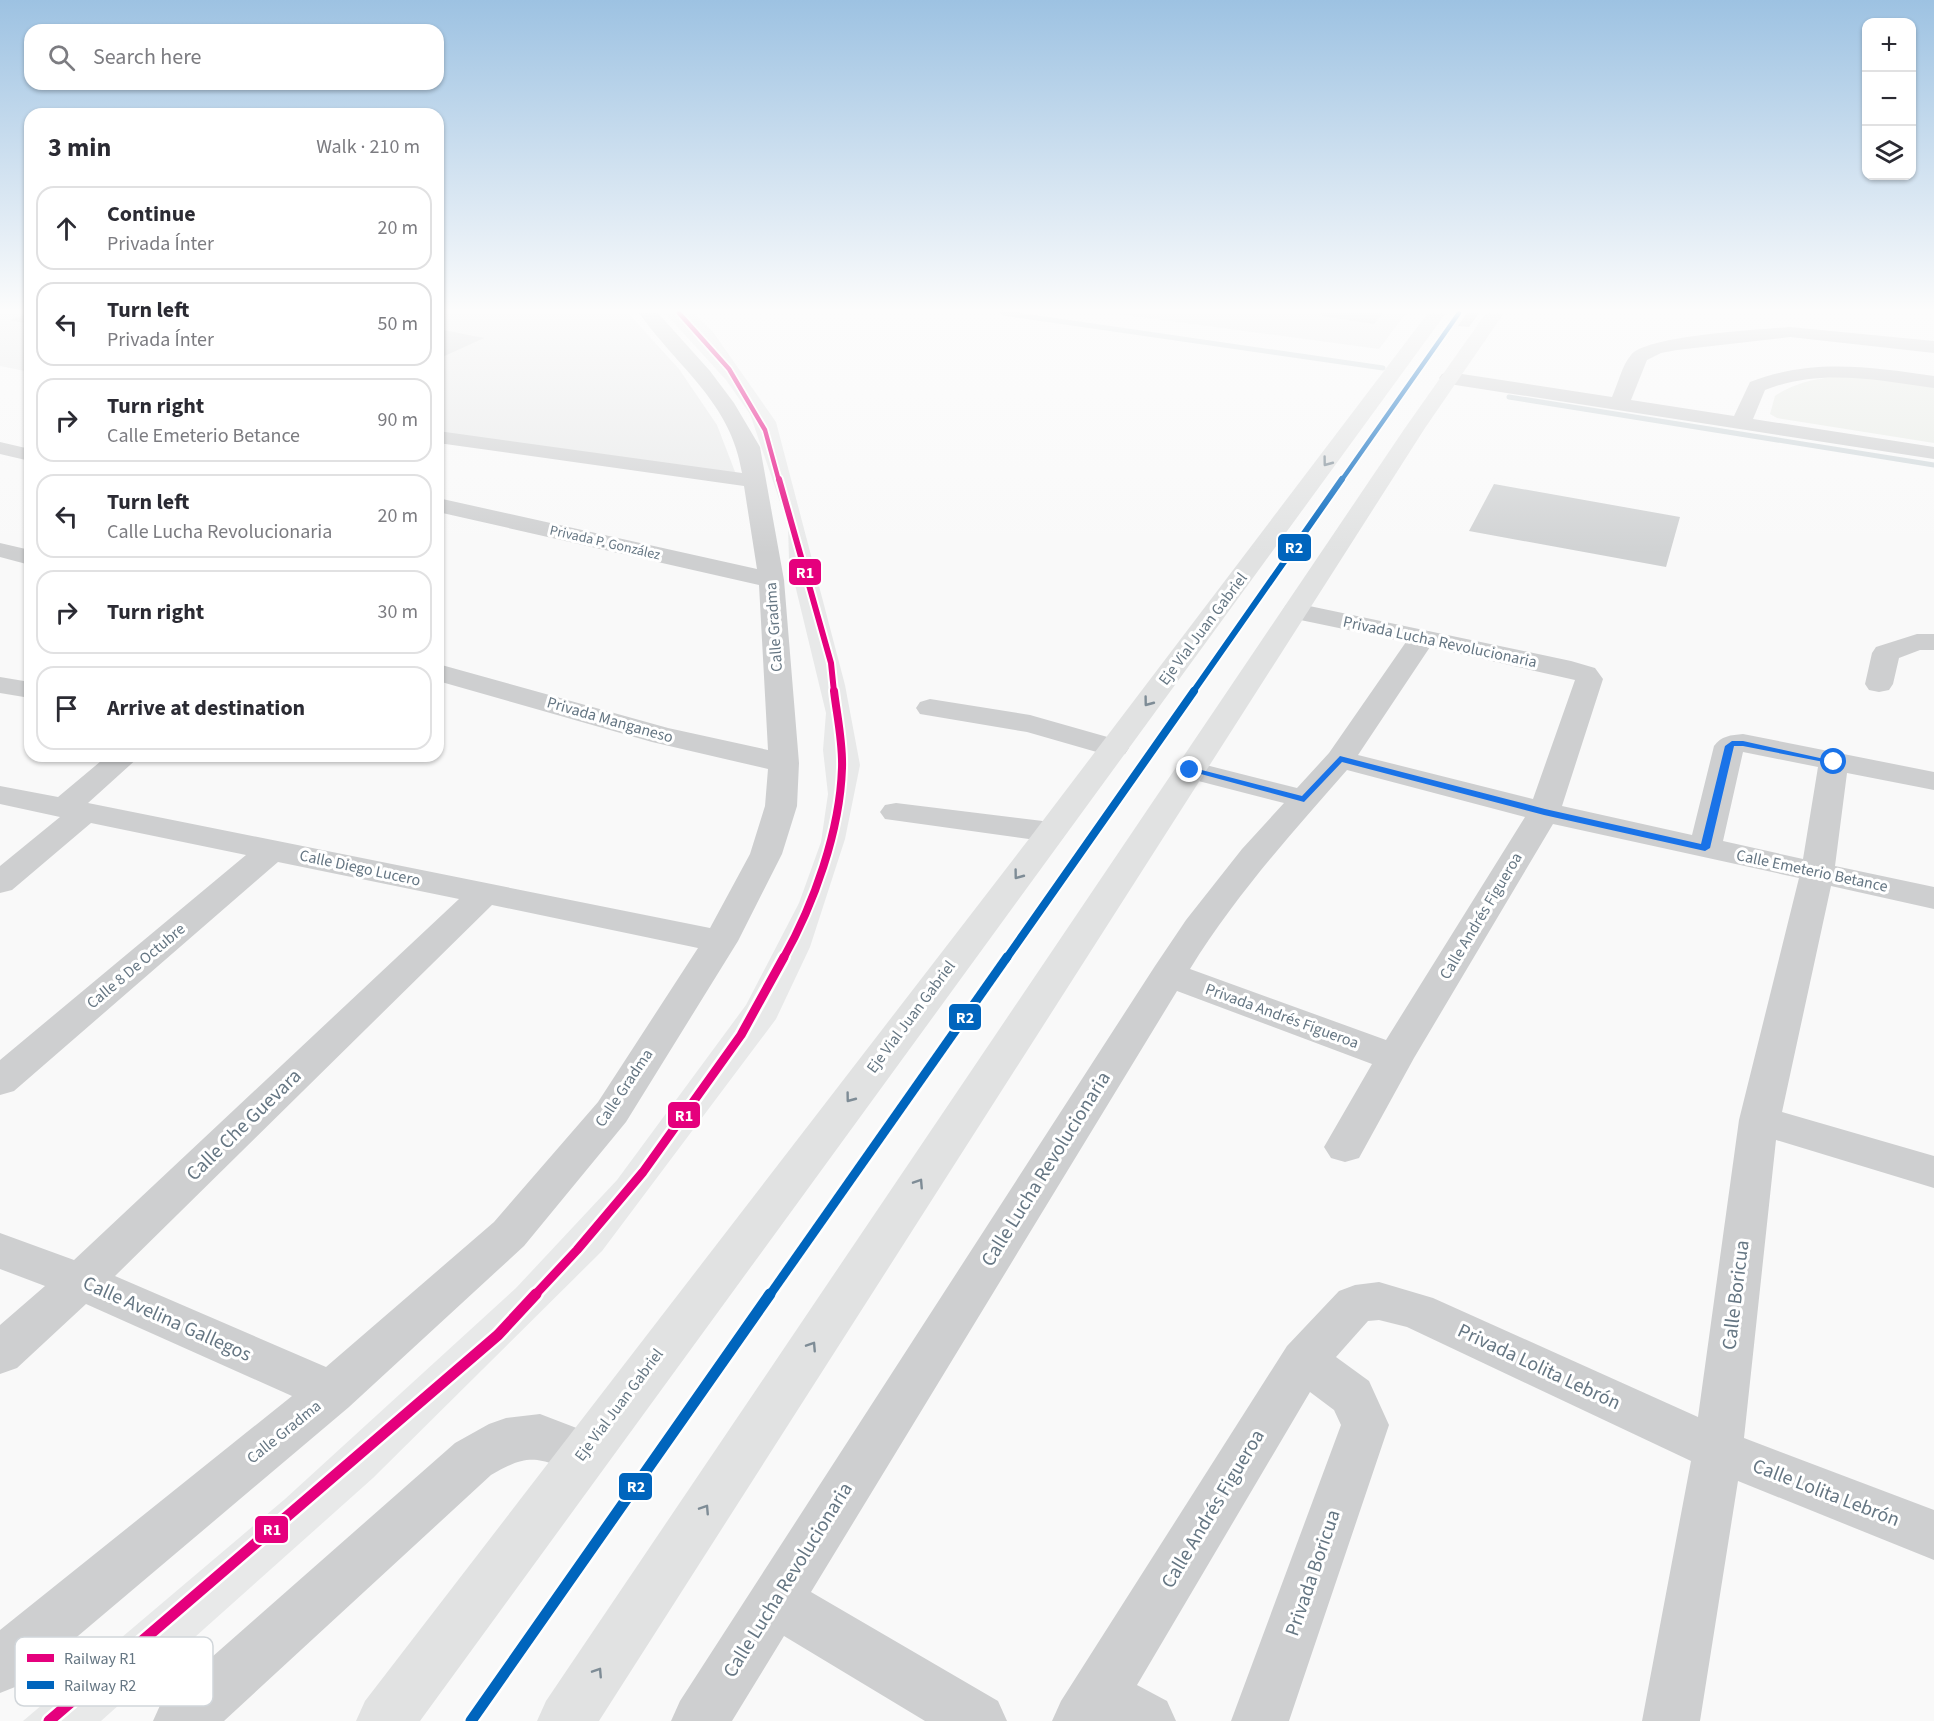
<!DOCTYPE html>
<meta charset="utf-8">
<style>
body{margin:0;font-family:"Source Sans 3",sans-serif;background:#f2f2f3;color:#2b2b33}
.controls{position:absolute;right:18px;top:18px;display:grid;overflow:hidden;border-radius:12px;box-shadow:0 2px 4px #0004}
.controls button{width:54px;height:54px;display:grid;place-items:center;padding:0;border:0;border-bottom:2px solid #e1e1e2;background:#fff;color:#2b2b33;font:30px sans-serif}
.stop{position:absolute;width:18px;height:18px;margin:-14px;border:4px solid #1a73e8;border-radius:50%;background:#fff}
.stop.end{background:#1a73e8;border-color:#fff;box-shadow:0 2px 6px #0008}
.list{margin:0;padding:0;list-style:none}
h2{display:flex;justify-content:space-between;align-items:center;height:78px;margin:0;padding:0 24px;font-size:26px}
h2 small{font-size:20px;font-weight:400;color:#7c7c81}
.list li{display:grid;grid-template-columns:39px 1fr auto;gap:18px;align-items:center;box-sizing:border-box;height:84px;margin:0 12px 12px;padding:0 12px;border:2px solid #e1e1e2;border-radius:18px}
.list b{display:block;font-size:22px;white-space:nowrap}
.list p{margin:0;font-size:20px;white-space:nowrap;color:#7c7c81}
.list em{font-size:20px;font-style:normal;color:#7c7c81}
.icon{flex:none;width:33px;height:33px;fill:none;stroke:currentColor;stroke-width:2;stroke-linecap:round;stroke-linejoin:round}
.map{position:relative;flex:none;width:1934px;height:1721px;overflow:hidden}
.search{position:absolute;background:#fff;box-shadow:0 2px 4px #0004;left:24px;top:24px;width:420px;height:66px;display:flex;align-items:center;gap:15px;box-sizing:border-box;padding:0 21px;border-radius:18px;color:#7c7c81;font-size:22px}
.panel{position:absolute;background:#fff;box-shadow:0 2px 4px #0004;left:24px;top:108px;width:420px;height:654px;border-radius:18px}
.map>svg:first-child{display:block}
.built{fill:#e8e9e9}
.green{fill:#e8ebe6}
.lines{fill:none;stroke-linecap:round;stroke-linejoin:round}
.stream{stroke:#ced6d9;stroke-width:5}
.building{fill:#d0d2d3}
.minor{fill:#cecfd0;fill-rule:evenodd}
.major{fill:#e1e2e2;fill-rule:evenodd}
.rail-1-far4-casing{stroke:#fff;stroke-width:8}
.rail-1-far3-casing{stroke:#fff;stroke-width:10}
.rail-1-far2-casing{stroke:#fff;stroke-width:12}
.rail-1-far1-casing{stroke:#fff;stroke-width:14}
.rail-1-casing{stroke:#fff;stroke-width:16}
.rail-2-far4-casing{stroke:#fff;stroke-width:8}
.rail-2-far3-casing{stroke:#fff;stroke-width:10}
.rail-2-far2-casing{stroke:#fff;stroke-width:12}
.rail-2-far1-casing{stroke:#fff;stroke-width:14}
.rail-2-casing{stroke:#fff;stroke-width:16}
.rail-1-far4{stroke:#e5007d;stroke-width:4.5}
.rail-1-far3{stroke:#e5007d;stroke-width:6}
.rail-1-far2{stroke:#e5007d;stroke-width:8}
.rail-1-far1{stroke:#e5007d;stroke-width:9}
.rail-1{stroke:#e5007d;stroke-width:11}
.rail-2-far4{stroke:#0065bd;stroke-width:4.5}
.rail-2-far3{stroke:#0065bd;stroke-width:6}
.rail-2-far2{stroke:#0065bd;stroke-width:8}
.rail-2-far1{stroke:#0065bd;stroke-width:9}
.rail-2{stroke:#0065bd;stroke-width:11}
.oneway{stroke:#7e8c96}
.route{fill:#1a73e8}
.labels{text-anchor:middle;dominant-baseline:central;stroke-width:6;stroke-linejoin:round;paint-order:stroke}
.far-street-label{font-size:14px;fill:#657683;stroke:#fff}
.street-label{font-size:16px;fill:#657683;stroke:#fff}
.near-street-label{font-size:20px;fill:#657683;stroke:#fff}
.key{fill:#fff;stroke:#d1d6da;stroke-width:1.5}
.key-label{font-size:16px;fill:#657683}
.line-badge{stroke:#fff;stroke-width:2}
.badge-label{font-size:16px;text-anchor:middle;font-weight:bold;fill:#fff}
</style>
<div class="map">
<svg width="1934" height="1721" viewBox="0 0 1934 1721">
<rect width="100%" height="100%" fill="#f9f9f9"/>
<path class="built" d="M 0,313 L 30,313 L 30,372 L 0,366 Z
M 438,313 L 628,313 L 679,369 L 717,425 L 737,477 L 438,434 Z
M 665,313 L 694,313 L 713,332 L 776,422 L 845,685 L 860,765 L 845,839 L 810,947 L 776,1019 L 602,1251 L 373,1478 L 101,1721 L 23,1721 L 285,1499 L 516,1288 L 617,1180 L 746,1005 L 799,903 L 821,842 L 828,794 L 823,750 L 826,713 L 789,560 L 788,525 L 750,414 L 726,380 Z
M 1111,313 L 1406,313 L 1379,349 Z"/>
<path class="green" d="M 1857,375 L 1934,387 L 1934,443 L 1777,418 L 1770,414 L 1775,396 C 1800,379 1828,377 1857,375 Z"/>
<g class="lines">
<path class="stream" d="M 1003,313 L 1383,368
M 1509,397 L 1934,465"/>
</g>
<path class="building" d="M 30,313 L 30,324 L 10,320 Z
M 1320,313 L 1383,313 L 1374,324 L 1322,316 L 1324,315 Z
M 1467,313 L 1479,313 L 1469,327 L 1458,326 Z
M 438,329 L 484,338 L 438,359 Z
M 1494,484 L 1680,517 L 1666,567 L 1469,531 Z"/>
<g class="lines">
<path class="minor" d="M 639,313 L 658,313 L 710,371 L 734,403 L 760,447 L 784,580 L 799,763 L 797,806 L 782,854 L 738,941 L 626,1122 L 524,1246 L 349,1407 L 20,1685 L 0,1693 L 0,1630 L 292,1396 L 86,1304 L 17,1368 L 0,1374 L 0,1325 L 45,1286 L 0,1269 L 0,1233 L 74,1260 L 459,899 L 278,862 L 14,1091 L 0,1095 L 0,1060 L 246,855 L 91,823 L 12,890 L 0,893 L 0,866 L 60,817 L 0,804 L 0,786 L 58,797 L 107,756 L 140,756 L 88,803 L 710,928 L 750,854 L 765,806 L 768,769 L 652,742 L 438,681 L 438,664 L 668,728 L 768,750 L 759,585 L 438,512 L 438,498 L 757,569 L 744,486 L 438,443 L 438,431 L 742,473 C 731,402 678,368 639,313 ZM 492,905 L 698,948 L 598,1102 L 494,1222 L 326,1367 L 115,1276 Z
M 1790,327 L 1934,341 L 1934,353 L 1790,337 L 1677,350 L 1661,353 L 1647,360 L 1631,400 L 1734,416 L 1750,382 C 1813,358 1869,367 1934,376 L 1934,388 C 1877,380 1820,368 1765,390 L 1753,419 L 1934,447 L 1934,459 L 1449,384 L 1442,382 L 1439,378 L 1442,374 L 1449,372 L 1612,397 C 1618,384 1622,365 1631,355 C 1648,335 1760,330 1790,327 Z
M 0,442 L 30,449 L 30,461 L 0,454 Z
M 0,543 L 30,550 L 30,565 L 0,557 Z
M 1295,603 L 1571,661 L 1595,668 L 1603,679 L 1562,806 L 1692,835 L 1714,746 C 1721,736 1731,735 1743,734 L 1934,772 L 1934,790 L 1847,773 L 1835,866 L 1934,887 L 1934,909 L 1831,886 L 1782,1112 L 1934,1156 L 1934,1188 L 1776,1140 L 1744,1438 L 1934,1510 L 1934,1560 L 1738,1481 L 1700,1721 L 1642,1721 L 1691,1461 L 1407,1327 L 1379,1320 L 1368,1321 L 1336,1357 L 1369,1381 L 1389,1425 L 1289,1721 L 1231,1721 L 1341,1425 L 1334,1410 L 1310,1392 L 1137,1685 L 1167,1701 L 1176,1721 L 1052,1721 L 1061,1701 L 1287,1346 L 1339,1291 L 1355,1285 L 1379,1282 L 1433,1298 L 1698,1417 L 1739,1120 L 1799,878 L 1553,824 L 1414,1058 L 1359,1158 L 1345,1162 L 1331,1158 L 1324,1147 L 1372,1064 L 1177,991 L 811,1592 L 998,1701 L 1007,1721 L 925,1721 L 784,1636 L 732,1721 L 671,1721 L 680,1701 L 1155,966 L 1186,920 L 1242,849 L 1284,803 L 1179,776 L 1175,770 L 1179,764 L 1190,761 L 1297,788 L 1329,753 L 1406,642 L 1286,617 L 1282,611 L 1286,605 ZM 1430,647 L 1575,680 L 1533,799 L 1358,755 ZM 1743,752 L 1818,767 L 1803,859 L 1723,841 ZM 1347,770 L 1525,817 L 1386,1040 L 1190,969 C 1235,896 1291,834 1347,770 Z
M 1917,634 L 1934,634 L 1934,650 L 1920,650 L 1899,658 L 1893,684 L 1889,690 L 1879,692 L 1869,690 L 1865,684 L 1872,653 L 1876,647 Z
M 0,677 L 30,682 L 30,698 L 0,693 Z
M 930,699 L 1030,715 L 1125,742 L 1129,748 L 1125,754 L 1114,757 L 1027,732 L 920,714 L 916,708 L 920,702 Z
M 896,803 L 1051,822 L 1062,825 L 1067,832 L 1062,839 L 1051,842 L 885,819 L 880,812 L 885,805 Z
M 540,1414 L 600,1437 L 607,1453 L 600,1469 L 582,1475 C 540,1460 533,1450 491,1475 L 224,1721 L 153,1721 L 162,1701 L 455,1443 L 489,1424 L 506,1418 Z"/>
<path class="major" d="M 1428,313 L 1446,313 L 420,1721 L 356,1721 L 365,1701 L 1032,835 Z
M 1486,313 L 1504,313 L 1425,428 L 599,1721 L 537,1721 L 546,1701 L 1405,428 Z"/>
<g class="rail-1-far4-casing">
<path id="rail-1-far4" d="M 679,313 L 729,369 L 765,430 L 779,481"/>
</g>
<g class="rail-1-far3-casing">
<path id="rail-1-far3" d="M 779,479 L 831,663 L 834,692"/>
</g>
<g class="rail-1-far2-casing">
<path id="rail-1-far2" d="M 783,959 C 814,904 840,831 842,768 C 843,743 837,716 834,691"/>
</g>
<g class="rail-1-far1-casing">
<path id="rail-1-far1" d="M 534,1296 L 577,1250 L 643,1172 L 741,1035 L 784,957"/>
</g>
<g class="rail-1-casing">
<path id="rail-1" d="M 49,1721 L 498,1335 L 536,1294"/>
</g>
<g class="rail-2-far4-casing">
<path id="rail-2-far4" d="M 1341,481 L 1459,313"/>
</g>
<g class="rail-2-far3-casing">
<path id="rail-2-far3" d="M 1193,692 L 1342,479"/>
</g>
<g class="rail-2-far2-casing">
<path id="rail-2-far2" d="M 1006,959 L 1194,691"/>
</g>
<g class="rail-2-far1-casing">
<path id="rail-2-far1" d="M 769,1296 L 1007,957"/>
</g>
<g class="rail-2-casing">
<path id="rail-2" d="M 471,1721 L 770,1294"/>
</g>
<use href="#rail-1-far4" class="rail-1-far4"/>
<use href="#rail-1-far3" class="rail-1-far3"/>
<use href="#rail-1-far2" class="rail-1-far2"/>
<use href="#rail-1-far1" class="rail-1-far1"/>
<use href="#rail-1" class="rail-1"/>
<use href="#rail-2-far4" class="rail-2-far4"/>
<use href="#rail-2-far3" class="rail-2-far3"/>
<use href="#rail-2-far2" class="rail-2-far2"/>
<use href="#rail-2-far1" class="rail-2-far1"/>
<use href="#rail-2" class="rail-2"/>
</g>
<defs><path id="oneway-chevron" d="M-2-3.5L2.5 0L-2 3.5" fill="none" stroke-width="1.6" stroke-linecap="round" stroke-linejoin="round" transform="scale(1.5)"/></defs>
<g class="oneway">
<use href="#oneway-chevron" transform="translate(1327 462) rotate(127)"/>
<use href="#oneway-chevron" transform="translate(1148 702) rotate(127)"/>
<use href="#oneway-chevron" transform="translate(1018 875) rotate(127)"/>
<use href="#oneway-chevron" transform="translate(850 1098) rotate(127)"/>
<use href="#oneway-chevron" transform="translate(919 1183) rotate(-57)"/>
<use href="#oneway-chevron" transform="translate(812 1346) rotate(-57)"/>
<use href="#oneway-chevron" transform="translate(705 1509) rotate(-57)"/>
<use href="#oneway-chevron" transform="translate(598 1672) rotate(-57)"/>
</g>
<linearGradient id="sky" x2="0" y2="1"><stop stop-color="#9dc2e2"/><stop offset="0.56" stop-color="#fcfcfc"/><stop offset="1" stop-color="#fcfcfc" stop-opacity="0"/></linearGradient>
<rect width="1934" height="554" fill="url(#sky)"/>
<path class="route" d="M 1732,741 L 1743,741 L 1838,762 L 1834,764 L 1743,746 L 1734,746 L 1710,848 L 1705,851 L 1544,815 L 1342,762 L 1304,802 L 1186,770 L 1190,767 L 1302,796 L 1340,756 L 1545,809 L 1701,844 L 1725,746 Z"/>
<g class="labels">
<g class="far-street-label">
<text transform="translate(605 543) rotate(13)">Privada P. González</text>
</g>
<g class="street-label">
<text transform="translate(774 627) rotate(-94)">Calle Gradma</text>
<text transform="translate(1203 629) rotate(-53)">Eje Vial Juan Gabriel</text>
<text transform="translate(1440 642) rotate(12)">Privada Lucha Revolucionaria</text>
<text transform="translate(610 720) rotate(16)">Privada Manganeso</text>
<text transform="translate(360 868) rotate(12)">Calle Diego Lucero</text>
<text transform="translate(1812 871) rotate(12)">Calle Emeterio Betance</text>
<text transform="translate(1481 916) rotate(-59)">Calle Andrés Figueroa</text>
<text transform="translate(136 966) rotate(-40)">Calle 8 De Octubre</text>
<text transform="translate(1282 1016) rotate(20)">Privada Andrés Figueroa</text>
<text transform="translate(911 1017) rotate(-53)">Eje Vial Juan Gabriel</text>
<text transform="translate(624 1088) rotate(-56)">Calle Gradma</text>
<text transform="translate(619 1405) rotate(-53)">Eje Vial Juan Gabriel</text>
<text transform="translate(284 1432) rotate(-39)">Calle Gradma</text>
</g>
<g class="near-street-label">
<text transform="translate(244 1125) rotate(-44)">Calle Che Guevara</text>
<text transform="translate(1046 1169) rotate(-58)">Calle Lucha Revolucionaria</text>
<text transform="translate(1736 1295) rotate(-83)">Calle Boricua</text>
<text transform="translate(167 1319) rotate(24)">Calle Avelina Gallegos</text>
<text transform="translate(1539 1367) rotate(25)">Privada Lolita Lebrón</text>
<text transform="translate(1826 1493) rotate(21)">Calle Lolita Lebrón</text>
<text transform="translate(1213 1509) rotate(-59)">Calle Andrés Figueroa</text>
<text transform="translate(1313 1573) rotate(-71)">Privada Boricua</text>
<text transform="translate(788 1580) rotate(-58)">Calle Lucha Revolucionaria</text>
</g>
</g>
<rect x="15" y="1637" width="198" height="69" rx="9" class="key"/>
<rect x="27" y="1654" width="27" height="8" fill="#e5007d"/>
<rect x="27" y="1681" width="27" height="8" fill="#0065bd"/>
<g class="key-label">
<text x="64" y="1664">Railway R1</text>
<text x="64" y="1691">Railway R2</text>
</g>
<g class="line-badge">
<rect x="1277" y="533" width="35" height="29" rx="6" fill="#0065bd"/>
<rect x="788" y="558" width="34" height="28" rx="6" fill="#e5007d"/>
<rect x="948" y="1003" width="34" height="28" rx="6" fill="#0065bd"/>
<rect x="667" y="1101" width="34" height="28" rx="6" fill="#e5007d"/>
<rect x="618" y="1472" width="35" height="29" rx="6" fill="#0065bd"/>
<rect x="254" y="1515" width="35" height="29" rx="6" fill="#e5007d"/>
</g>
<g class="badge-label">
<text x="1294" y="553">R2</text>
<text x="805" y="578">R1</text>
<text x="965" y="1023">R2</text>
<text x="684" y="1121">R1</text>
<text x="636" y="1492">R2</text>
<text x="272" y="1535">R1</text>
</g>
</svg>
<div class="controls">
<button>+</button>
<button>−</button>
<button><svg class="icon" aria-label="layers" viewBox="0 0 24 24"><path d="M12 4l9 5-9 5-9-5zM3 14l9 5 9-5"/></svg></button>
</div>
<div class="stop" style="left:1834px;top:762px"></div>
<div class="stop end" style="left:1190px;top:770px"></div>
<div class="search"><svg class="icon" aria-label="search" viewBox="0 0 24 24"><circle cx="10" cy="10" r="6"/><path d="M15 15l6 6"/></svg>Search here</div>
<section class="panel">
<h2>3 min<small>Walk · 210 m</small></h2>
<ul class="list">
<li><svg class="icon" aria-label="ahead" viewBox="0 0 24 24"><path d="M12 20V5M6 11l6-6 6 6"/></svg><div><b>Continue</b><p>Privada Ínter</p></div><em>20 m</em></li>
<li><svg class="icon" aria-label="left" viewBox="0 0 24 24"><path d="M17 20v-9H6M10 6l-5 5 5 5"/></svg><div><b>Turn left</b><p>Privada Ínter</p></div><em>50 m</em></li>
<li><svg class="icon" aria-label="right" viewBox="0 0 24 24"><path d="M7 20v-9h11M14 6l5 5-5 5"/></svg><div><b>Turn right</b><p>Calle Emeterio Betance</p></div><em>90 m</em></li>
<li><svg class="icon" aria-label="left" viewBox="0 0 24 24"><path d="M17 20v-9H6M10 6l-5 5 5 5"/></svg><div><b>Turn left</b><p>Calle Lucha Revolucionaria</p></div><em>20 m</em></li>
<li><svg class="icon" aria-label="right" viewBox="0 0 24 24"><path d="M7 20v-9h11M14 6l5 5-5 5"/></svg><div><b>Turn right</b></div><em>30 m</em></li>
<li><svg class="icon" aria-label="arrive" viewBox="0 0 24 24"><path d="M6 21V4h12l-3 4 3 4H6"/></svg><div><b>Arrive at destination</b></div></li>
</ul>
</section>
</div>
